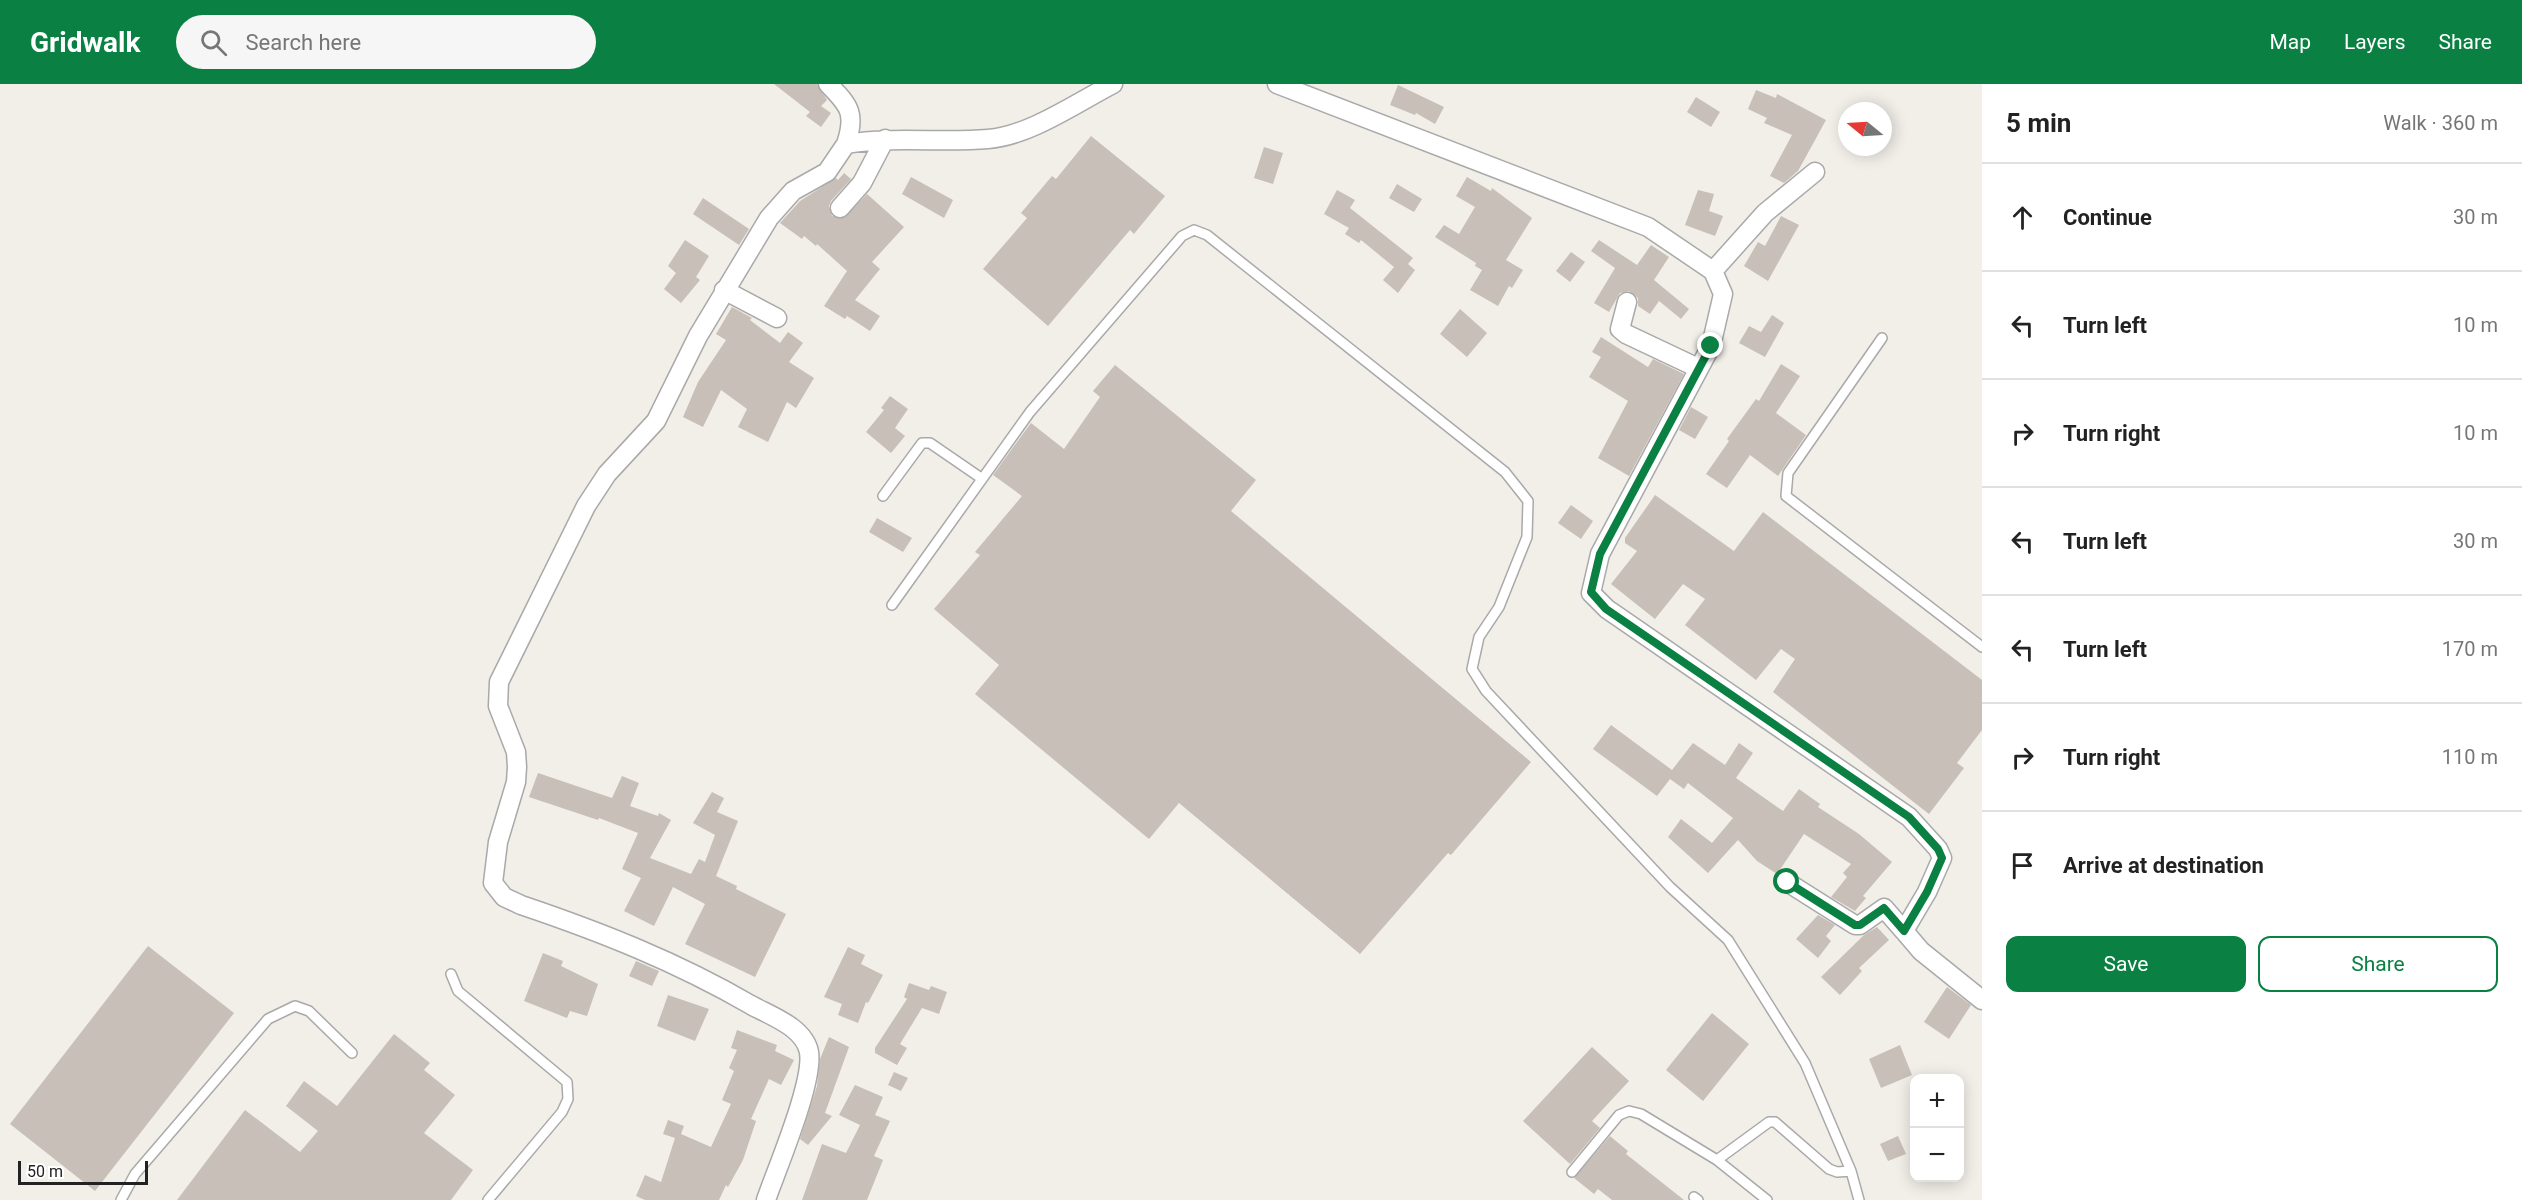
<!DOCTYPE html>
<meta charset="utf-8">
<style>
body{margin:0;font-family:Roboto,sans-serif;background:#f6f6f6;color:#222}
.controls{position:absolute;right:18px;bottom:18px;display:grid;overflow:hidden;border-radius:12px;box-shadow:0 3px 15px #0003}
.controls button{width:54px;height:54px;display:grid;place-items:center;padding:0;border:0;border-bottom:2px solid #e0e0e0;background:#fff;color:#222;font:30px sans-serif}
.compass{position:absolute;left:1838px;top:18px;width:54px;height:54px;border-radius:50%;background:#fff;box-shadow:0 3px 15px #0003;rotate:288deg}
.scale{position:absolute;left:18px;bottom:15px;width:130px;box-sizing:border-box;padding-left:6px;border:3px solid #222;border-top:0;font-size:16px;line-height:21px;white-space:nowrap;color:#222;-webkit-text-stroke:4px #fff;paint-order:stroke}
.stop{position:absolute;width:18px;height:18px;margin:-14px;border:4px solid #0b8043;border-radius:50%;background:#fff}
.stop.end{background:#0b8043;border-color:#fff;box-shadow:0 2px 6px #0008}
.list{margin:0;padding:0;list-style:none}
h2{display:flex;justify-content:space-between;align-items:center;height:78px;margin:0;padding:0 24px;font-size:26px}
h2 small{font-size:20px;font-weight:400;color:#767676}
.list li{display:grid;grid-template-columns:39px 1fr auto;gap:18px;align-items:center;box-sizing:border-box;height:108px;padding:0 24px;border-top:2px solid #e0e0e0}
.list b{display:block;font-size:22px;white-space:nowrap}
.list em{font-size:20px;font-style:normal;color:#767676}
.actions{display:flex;gap:12px;padding:18px 24px}
.actions a{flex:1;padding:14px 0;border:2px solid #0b8043;border-radius:12px;text-align:center;font-size:21px;color:#0b8043}
.actions .main{background:#0b8043;color:#fff}
.icon{flex:none;width:33px;height:33px;fill:none;stroke:currentColor;stroke-width:2;stroke-linecap:round;stroke-linejoin:round}
.map{position:relative;flex:none;width:1982px;height:1116px;overflow:hidden}
header{display:flex;align-items:center;gap:36px;box-sizing:border-box;height:84px;padding:0 30px;background:#0b8043;color:#fff}
header strong{font-size:28px}
nav{display:flex;gap:33px;margin-inline-start:auto;font-size:21px}
.search{width:420px;height:54px;background:#f6f6f6;display:flex;align-items:center;gap:15px;box-sizing:border-box;padding:0 21px;border-radius:33px;color:#767676;font-size:22px}
main{display:flex}
aside{flex:1;background:#fff}
.map>svg:first-child{display:block}
.building{fill:#c7bfb8}
.lines{fill:none;stroke-linecap:round;stroke-linejoin:round}
.lane-casing{stroke:#a9a9a9;stroke-width:12}
.street-casing{stroke:#a9a9a9;stroke-width:21}
.lane{stroke:#fff;stroke-width:9}
.street{stroke:#fff;stroke-width:18}
.route{stroke:#0b8043;stroke-width:8}
</style>
<header>
<strong>Gridwalk</strong>
<div class="search"><svg class="icon" aria-label="search" viewBox="0 0 24 24"><circle cx="10" cy="10" r="6"/><path d="M15 15l6 6"/></svg>Search here</div>
<nav><a>Map</a><a>Layers</a><a>Share</a></nav>
</header>
<main>
<div class="map">
<svg width="1982" height="1116" viewBox="0 0 1982 1116">
<rect width="100%" height="100%" fill="#f2efe9"/>
<path class="building" d="M 774,0 L 817,0 L 827,16 L 821,22 L 831,29 L 821,43 L 806,32 L 810,28 Z
M 1398,1 L 1444,23 L 1435,40 L 1416,29 L 1415,31 L 1390,21 Z
M 1756,6 L 1776,14 L 1777,10 L 1826,36 L 1798,87 L 1784,99 L 1770,92 L 1792,51 L 1764,39 L 1767,34 L 1748,25 Z
M 1696,13 L 1720,28 L 1711,43 L 1687,28 Z
M 1091,52 L 1165,112 L 1134,150 L 1130,146 L 1048,242 L 983,185 L 1027,134 L 1021,129 L 1052,92 L 1056,95 Z
M 1264,63 L 1283,69 L 1273,100 L 1254,94 Z
M 844,89 L 851,95 L 831,117 L 829,122 L 832,132 L 844,134 L 867,110 L 904,143 L 872,178 L 880,185 L 855,216 L 880,232 L 870,247 L 847,232 L 845,235 L 824,222 L 847,187 L 817,160 L 816,162 L 804,152 L 802,155 L 780,139 L 800,117 L 836,94 L 838,96 Z
M 911,93 L 953,116 L 944,134 L 902,110 Z
M 1467,93 L 1491,107 L 1492,104 L 1532,134 L 1506,176 L 1523,186 L 1512,204 L 1509,202 L 1498,222 L 1470,206 L 1482,186 L 1475,182 L 1476,179 L 1435,153 L 1444,141 L 1459,150 L 1475,123 L 1456,112 Z
M 1397,100 L 1422,115 L 1414,128 L 1389,114 Z
M 1337,106 L 1355,116 L 1350,124 L 1413,174 L 1408,180 L 1415,186 L 1398,209 L 1383,196 L 1394,183 L 1361,156 L 1359,159 L 1345,150 L 1349,144 L 1324,130 Z
M 1698,106 L 1714,110 L 1709,127 L 1723,132 L 1715,152 L 1685,141 Z
M 703,114 L 749,145 L 739,161 L 693,130 Z
M 1781,132 L 1799,141 L 1768,197 L 1744,182 L 1758,158 L 1765,162 Z
M 685,156 L 709,172 L 696,193 L 700,196 L 681,219 L 664,205 L 676,189 L 668,182 Z
M 1599,156 L 1637,181 L 1651,161 L 1669,173 L 1654,196 L 1689,225 L 1681,235 L 1659,217 L 1650,230 L 1638,222 L 1638,214 L 1629,207 L 1620,209 L 1609,228 L 1594,219 L 1615,184 L 1591,167 Z
M 1571,168 L 1585,178 L 1570,198 L 1556,187 Z
M 732,223 L 752,234 L 750,236 L 780,259 L 788,248 L 803,259 L 789,278 L 814,294 L 796,324 L 787,318 L 768,358 L 738,343 L 747,325 L 721,306 L 703,343 L 683,333 L 698,298 L 726,256 L 716,250 Z
M 1460,225 L 1487,249 L 1467,273 L 1440,250 Z
M 1772,231 L 1784,239 L 1765,273 L 1739,259 L 1749,242 L 1761,248 Z
M 1601,253 L 1648,283 L 1653,275 L 1684,290 L 1629,392 L 1598,374 L 1628,317 L 1589,293 L 1601,273 L 1592,268 Z
M 1781,280 L 1800,292 L 1776,329 L 1806,351 L 1778,392 L 1750,371 L 1727,404 L 1706,390 L 1729,357 L 1727,355 L 1756,315 L 1759,317 Z
M 1115,281 L 1256,396 L 1231,427 L 1531,678 L 1451,771 L 1448,769 L 1360,870 L 1179,719 L 1149,755 L 975,610 L 999,581 L 934,525 L 980,471 L 975,468 L 1022,412 L 993,391 L 1014,362 L 1031,339 L 1064,365 L 1100,313 L 1093,307 Z
M 890,312 L 908,325 L 895,344 L 905,352 L 891,369 L 866,348 L 884,326 L 881,324 Z
M 1691,323 L 1708,333 L 1695,355 L 1679,346 Z
M 1655,411 L 1734,467 L 1763,428 L 1982,596 L 1982,646 L 1957,679 L 1964,684 L 1929,730 L 1773,608 L 1795,575 L 1781,565 L 1756,596 L 1685,541 L 1705,515 L 1683,500 L 1655,535 L 1611,500 L 1637,467 L 1625,459 L 1625,454 Z
M 1571,421 L 1593,437 L 1581,455 L 1558,439 Z
M 877,434 L 912,454 L 903,468 L 869,448 Z
M 1611,641 L 1672,686 L 1693,659 L 1725,681 L 1739,659 L 1753,669 L 1736,694 L 1783,727 L 1799,705 L 1820,720 L 1818,723 L 1859,750 L 1892,778 L 1863,812 L 1866,814 L 1855,827 L 1831,813 L 1847,793 L 1843,789 L 1851,780 L 1804,750 L 1777,790 L 1757,777 L 1738,756 L 1708,789 L 1668,753 L 1681,735 L 1712,759 L 1733,734 L 1688,699 L 1684,705 L 1670,695 L 1657,712 L 1593,665 Z
M 538,689 L 612,714 L 622,692 L 639,699 L 630,722 L 658,732 L 659,729 L 671,736 L 650,774 L 691,790 L 699,775 L 705,778 L 715,751 L 693,739 L 712,708 L 724,714 L 717,728 L 738,737 L 716,792 L 737,802 L 736,805 L 786,830 L 755,893 L 685,860 L 705,820 L 673,803 L 654,842 L 624,827 L 641,794 L 622,785 L 638,749 L 599,734 L 598,736 L 529,713 Z
M 1818,831 L 1835,841 L 1826,852 L 1831,857 L 1818,874 L 1796,855 Z
M 1877,843 L 1889,856 L 1859,884 L 1862,887 L 1840,911 L 1821,893 L 1864,851 Z
M 148,862 L 234,929 L 95,1107 L 10,1040 Z
M 848,863 L 865,871 L 861,880 L 883,891 L 868,919 L 866,918 L 858,939 L 838,931 L 842,920 L 824,913 Z
M 543,869 L 563,877 L 561,882 L 598,900 L 587,932 L 570,927 L 567,934 L 524,917 Z
M 636,877 L 659,887 L 652,902 L 629,892 Z
M 909,899 L 929,906 L 931,902 L 947,908 L 939,930 L 922,924 L 900,960 L 907,964 L 897,981 L 875,969 L 875,964 L 907,915 L 904,913 Z
M 1947,903 L 1971,921 L 1949,955 L 1924,938 Z
M 668,911 L 709,925 L 695,957 L 657,942 Z
M 1712,929 L 1749,960 L 1703,1017 L 1666,986 Z
M 737,946 L 777,961 L 775,967 L 794,976 L 781,1001 L 769,995 L 751,1035 L 756,1037 L 743,1076 L 728,1103 L 726,1101 L 719,1116 L 645,1116 L 636,1112 L 645,1091 L 661,1098 L 675,1054 L 663,1050 L 668,1036 L 684,1042 L 681,1050 L 711,1063 L 731,1020 L 722,1016 L 734,987 L 729,984 L 737,966 L 731,964 Z
M 394,950 L 430,979 L 424,986 L 455,1011 L 424,1049 L 473,1086 L 451,1116 L 177,1116 L 245,1026 L 300,1068 L 318,1047 L 286,1022 L 304,997 L 337,1022 Z
M 829,953 L 849,963 L 825,1029 L 832,1032 L 808,1061 L 800,1055 L 817,1002 L 820,975 Z
M 1900,961 L 1912,991 L 1881,1004 L 1869,975 Z
M 1592,963 L 1629,997 L 1592,1037 L 1600,1044 L 1570,1080 L 1523,1037 Z
M 894,988 L 908,994 L 901,1007 L 888,1001 Z
M 855,1001 L 883,1013 L 875,1031 L 890,1037 L 874,1072 L 883,1076 L 867,1116 L 802,1116 L 822,1060 L 846,1069 L 860,1041 L 839,1031 Z
M 1610,1052 L 1628,1067 L 1626,1070 L 1684,1116 L 1612,1116 L 1598,1105 L 1594,1110 L 1574,1094 Z
M 1898,1052 L 1906,1070 L 1888,1077 L 1880,1060 Z"/>
<g class="lines">
<g class="lane-casing">
<path id="lane" d="M 1882,254 L 1788,389 L 1786,412 L 1982,563
M 883,412 L 922,359 L 930,359 L 981,394
M 892,521 L 1030,328 L 1182,152 L 1194,146 L 1207,151 L 1505,388 L 1528,417 L 1527,453 L 1499,523 L 1479,553 L 1472,585 L 1486,607 L 1670,803 L 1728,856 L 1805,979 L 1851,1087 L 1859,1116
M 451,890 L 458,907 L 567,998 L 568,1015 L 562,1028 L 488,1116
M 1717,1076 L 1769,1038 L 1775,1038 L 1829,1085 L 1837,1088 L 1851,1087
M 1572,1088 L 1619,1031 L 1629,1027 L 1641,1030 L 1717,1076 L 1767,1116
M 1694,1113 L 1698,1116
M 121,1116 L 135,1090 L 268,935 L 295,922 L 309,927 L 352,969"/>
</g>
<g class="street-casing">
<path id="street" d="M 828,0 C 850,22 856,30 846,60
M 1277,0 L 1648,143 L 1713,187 L 1723,210 L 1711,262 L 1600,470 L 1591,509 L 1607,525 L 1909,733 L 1938,765 L 1942,774 L 1927,808 L 1904,847 L 1921,867 L 1982,916
M 840,124 L 862,99 L 885,55
M 1713,187 L 1765,129 L 1815,88
M 724,206 L 777,234
M 1627,218 L 1620,245 L 1626,250 L 1698,284
M 1787,798 L 1855,841 L 1860,841 L 1884,824 L 1904,847
M 766,1116 C 777,1084 814,998 809,968 C 804,943 771,932 751,921 C 677,878 601,848 521,821 L 504,813 L 493,799 L 498,758 L 516,698 L 517,683 L 516,668 L 498,622 L 499,598 L 586,422 L 607,390 L 656,337 L 698,252 L 769,134 L 793,107 L 827,88 L 846,60 C 894,52 941,59 988,55 C 1029,52 1076,19 1113,0"/>
</g>
<use href="#lane" class="lane"/>
<use href="#street" class="street"/>
</g>
<g class="lines">
<path class="route" d="M 1711,262 L 1600,470 L 1591,508 L 1606,525 L 1909,733 L 1938,765 L 1942,774 L 1927,808 L 1904,847 L 1884,824 L 1860,841 L 1855,841 L 1787,798"/>
</g>
</svg>
<div class="controls">
<button>+</button>
<button>−</button>
</div>
<svg class="compass" viewBox="-18 -18 36 36"><path d="M0-13l5 13h-10z" fill="#e53935"/><path d="M0 13l5-13h-10z" fill="#767676"/></svg>
<div class="scale">50 m</div>
<div class="stop" style="left:1787px;top:798px"></div>
<div class="stop end" style="left:1711px;top:262px"></div>
</div>
<aside>
<h2>5 min<small>Walk · 360 m</small></h2>
<ul class="list">
<li><svg class="icon" aria-label="ahead" viewBox="0 0 24 24"><path d="M12 20V5M6 11l6-6 6 6"/></svg><div><b>Continue</b></div><em>30 m</em></li>
<li><svg class="icon" aria-label="left" viewBox="0 0 24 24"><path d="M17 20v-9H6M10 6l-5 5 5 5"/></svg><div><b>Turn left</b></div><em>10 m</em></li>
<li><svg class="icon" aria-label="right" viewBox="0 0 24 24"><path d="M7 20v-9h11M14 6l5 5-5 5"/></svg><div><b>Turn right</b></div><em>10 m</em></li>
<li><svg class="icon" aria-label="left" viewBox="0 0 24 24"><path d="M17 20v-9H6M10 6l-5 5 5 5"/></svg><div><b>Turn left</b></div><em>30 m</em></li>
<li><svg class="icon" aria-label="left" viewBox="0 0 24 24"><path d="M17 20v-9H6M10 6l-5 5 5 5"/></svg><div><b>Turn left</b></div><em>170 m</em></li>
<li><svg class="icon" aria-label="right" viewBox="0 0 24 24"><path d="M7 20v-9h11M14 6l5 5-5 5"/></svg><div><b>Turn right</b></div><em>110 m</em></li>
<li><svg class="icon" aria-label="arrive" viewBox="0 0 24 24"><path d="M6 21V4h12l-3 4 3 4H6"/></svg><div><b>Arrive at destination</b></div></li>
</ul>
<div class="actions"><a class="main">Save</a><a>Share</a></div>
</aside>
</main>
